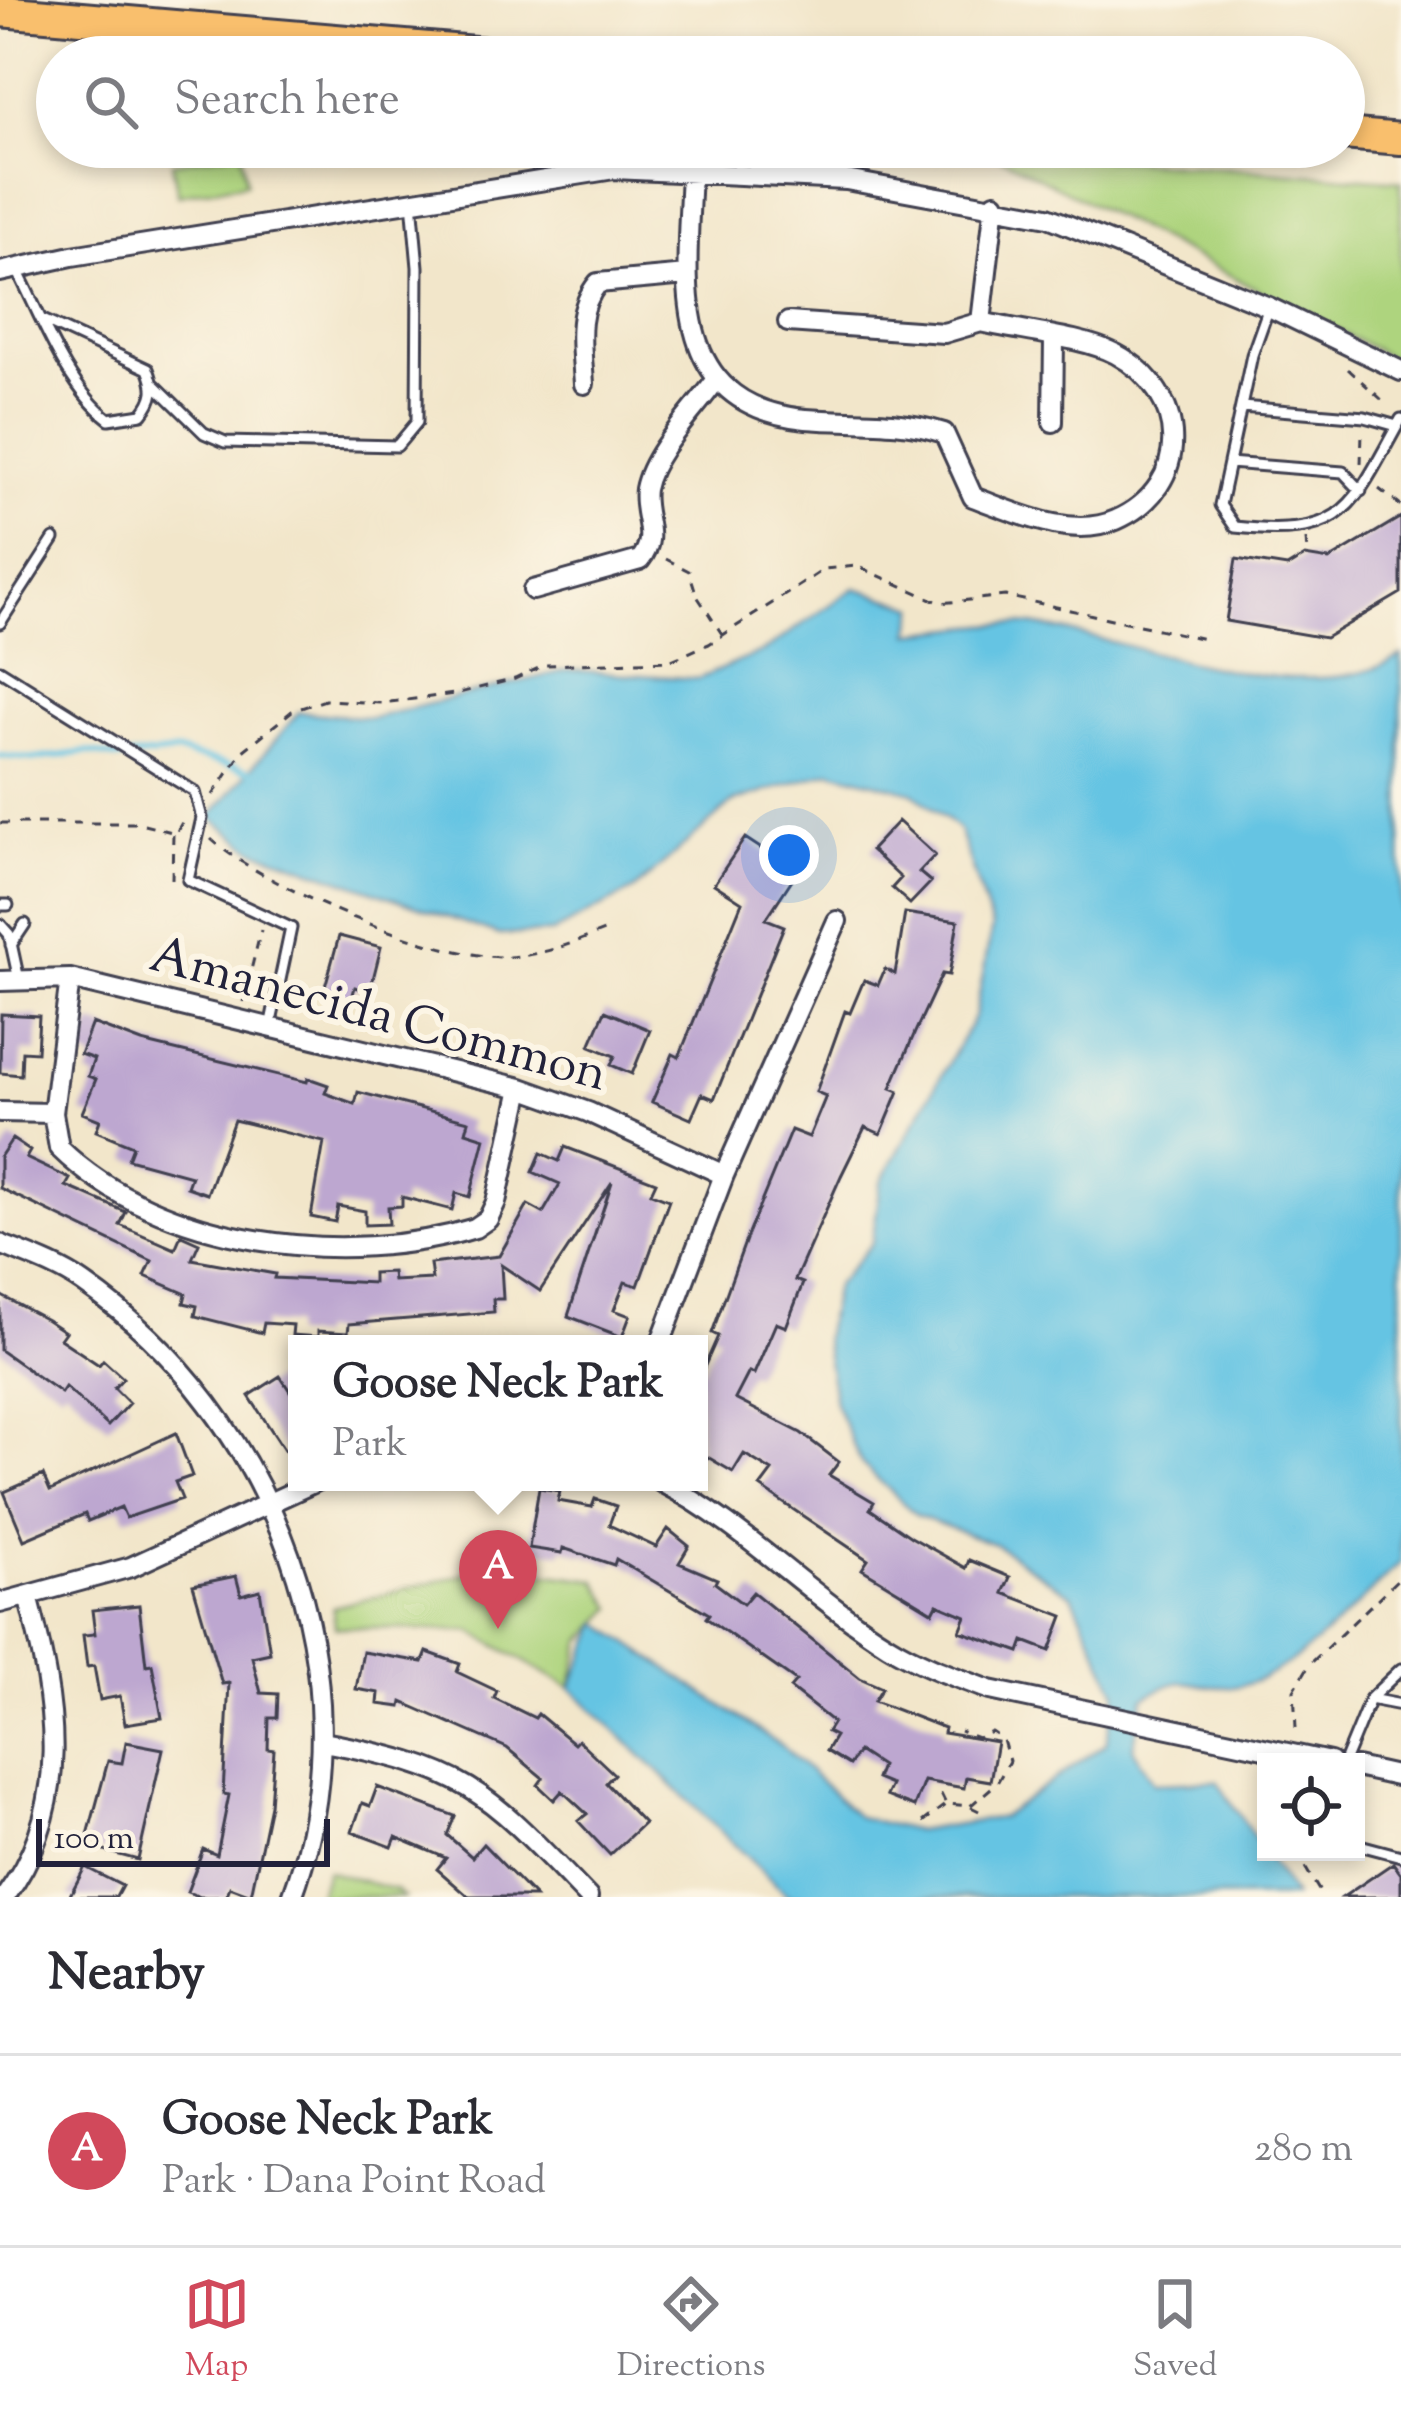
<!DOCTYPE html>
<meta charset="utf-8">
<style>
body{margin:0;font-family:"Sorts Mill Goudy",serif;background:#f7f7f7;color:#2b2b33}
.controls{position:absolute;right:36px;bottom:36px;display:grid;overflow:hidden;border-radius:0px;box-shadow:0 6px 18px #0003}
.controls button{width:108px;height:108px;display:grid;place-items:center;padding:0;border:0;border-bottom:3px solid #e1e1e2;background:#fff;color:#2b2b33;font:60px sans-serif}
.scale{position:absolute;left:36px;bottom:30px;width:294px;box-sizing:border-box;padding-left:12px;border:6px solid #22223b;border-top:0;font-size:33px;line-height:42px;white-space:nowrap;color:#22223b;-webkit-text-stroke:9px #fcf5e5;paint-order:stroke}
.you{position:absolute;left:789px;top:855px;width:42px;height:42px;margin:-30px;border:9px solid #fff;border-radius:50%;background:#1a73e8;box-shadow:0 0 0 18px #1a73e833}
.badge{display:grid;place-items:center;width:78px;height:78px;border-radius:50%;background:#d1495b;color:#fff;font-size:39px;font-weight:700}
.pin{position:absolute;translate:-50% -99px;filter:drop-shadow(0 3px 6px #0008)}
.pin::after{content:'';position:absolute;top:63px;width:42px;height:36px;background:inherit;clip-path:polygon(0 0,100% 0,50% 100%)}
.popup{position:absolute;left:288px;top:1335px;width:420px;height:156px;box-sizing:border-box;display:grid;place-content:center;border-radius:0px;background:#fff;filter:drop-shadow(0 3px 9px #0005);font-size:39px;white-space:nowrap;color:#7c7c81}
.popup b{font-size:45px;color:#2b2b33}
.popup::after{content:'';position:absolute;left:50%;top:100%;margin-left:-24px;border:24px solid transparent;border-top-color:#fff}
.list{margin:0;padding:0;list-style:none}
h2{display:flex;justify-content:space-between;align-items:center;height:156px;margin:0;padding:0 48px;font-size:51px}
h2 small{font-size:39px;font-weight:400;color:#7c7c81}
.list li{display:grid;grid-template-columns:78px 1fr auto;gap:36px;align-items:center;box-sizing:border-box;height:192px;padding:0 48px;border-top:3px solid #e1e1e2}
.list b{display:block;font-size:45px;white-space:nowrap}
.list p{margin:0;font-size:39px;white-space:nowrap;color:#7c7c81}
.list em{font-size:39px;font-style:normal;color:#7c7c81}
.icon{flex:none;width:66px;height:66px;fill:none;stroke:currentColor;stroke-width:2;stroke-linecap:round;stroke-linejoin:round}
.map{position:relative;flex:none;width:1401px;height:1897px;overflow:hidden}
.search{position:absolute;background:#fff;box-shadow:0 6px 18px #0003;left:36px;right:36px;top:36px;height:132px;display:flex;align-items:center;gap:30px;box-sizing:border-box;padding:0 42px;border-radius:66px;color:#7c7c81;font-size:45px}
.sheet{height:348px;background:#fff}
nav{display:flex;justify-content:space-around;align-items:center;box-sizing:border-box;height:168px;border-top:3px solid #e1e1e2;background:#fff;font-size:33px;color:#7c7c81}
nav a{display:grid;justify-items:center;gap:6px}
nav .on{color:#d1495b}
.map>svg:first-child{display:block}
.green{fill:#aed47e;stroke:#687b5c;stroke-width:3}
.water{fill:#65c4e3;stroke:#44738f;stroke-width:3}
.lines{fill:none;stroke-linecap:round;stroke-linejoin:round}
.stream{stroke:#65c4e3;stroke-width:6}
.building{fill:#bda7d0}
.service-casing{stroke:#413f50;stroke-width:15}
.minor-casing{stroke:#413f50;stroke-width:24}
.primary-casing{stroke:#413f50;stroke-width:36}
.path{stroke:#413f50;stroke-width:3;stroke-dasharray:9 9;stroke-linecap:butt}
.service{stroke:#fff;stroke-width:9}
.minor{stroke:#fff;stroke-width:18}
.primary{stroke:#f9bf6d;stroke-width:30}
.labels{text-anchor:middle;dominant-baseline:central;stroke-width:12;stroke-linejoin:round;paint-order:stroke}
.street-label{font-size:51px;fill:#22223b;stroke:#fcf5e5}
</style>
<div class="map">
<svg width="1401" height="1897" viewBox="0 0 1401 1897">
<rect width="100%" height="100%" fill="#fcf5e5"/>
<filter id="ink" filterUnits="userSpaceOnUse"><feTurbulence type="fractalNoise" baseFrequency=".00833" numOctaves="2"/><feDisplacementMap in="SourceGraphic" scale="24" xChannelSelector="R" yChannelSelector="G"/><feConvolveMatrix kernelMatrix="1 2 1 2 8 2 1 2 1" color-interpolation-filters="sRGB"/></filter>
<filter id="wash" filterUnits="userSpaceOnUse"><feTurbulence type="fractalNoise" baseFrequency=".004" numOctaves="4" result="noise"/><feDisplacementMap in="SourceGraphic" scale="48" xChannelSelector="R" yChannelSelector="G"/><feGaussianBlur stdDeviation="2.7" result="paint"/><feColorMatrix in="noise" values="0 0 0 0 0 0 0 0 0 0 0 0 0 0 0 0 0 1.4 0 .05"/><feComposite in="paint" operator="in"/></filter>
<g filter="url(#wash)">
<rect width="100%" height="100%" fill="#f2e6ca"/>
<path class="green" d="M 986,150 L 1401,181 L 1401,363 Z
M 241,151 L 246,183 L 178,195 L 172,163 Z
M 524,1571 L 596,1580 L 613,1608 L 582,1641 L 571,1688 L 471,1631 L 335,1627 L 333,1607 L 465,1574 Z
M 326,1871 L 396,1890 L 404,1897 L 318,1897 Z"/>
<path class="water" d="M 855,588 L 917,607 L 911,633 C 949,630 993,621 1031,625 C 1133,638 1305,716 1401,656 L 1401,1562 C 1362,1599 1286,1684 1231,1687 C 1183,1689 1194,1669 1144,1698 L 1133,1748 L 1154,1783 L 1217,1781 L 1294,1897 L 789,1897 L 571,1688 L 599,1623 L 783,1747 L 858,1817 L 916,1831 L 1002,1817 L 1106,1743 L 1117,1692 L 1072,1595 L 995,1544 L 917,1516 L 861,1463 L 835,1403 L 824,1338 L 835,1286 L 872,1243 L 881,1182 L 975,1016 L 992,927 L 959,830 L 913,792 L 831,771 L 733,802 L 634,890 L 552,933 L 499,935 L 253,849 L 210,817 L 299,712 L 372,718 L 568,670 L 698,679 L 764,651 Z"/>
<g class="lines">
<path class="stream" d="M 0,756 L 35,759 L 87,752 L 119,758 L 178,752 L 251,771"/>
</g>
<g id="blocks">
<path class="building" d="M 1401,517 L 1401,593 L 1325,638 L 1226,621 L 1236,559 L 1287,567 L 1305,556 L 1329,560 Z
M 898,821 L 935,855 L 919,872 L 931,882 L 910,904 L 892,888 L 901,878 L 871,850 Z
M 745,838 L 797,872 L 766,919 L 784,926 L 714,1099 L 702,1094 L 691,1119 L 652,1102 L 673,1054 L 679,1057 L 742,902 L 714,884 Z
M 905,913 L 958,921 L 949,975 L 942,974 L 916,1030 L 891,1088 L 899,1091 L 881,1134 L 865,1127 L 841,1176 L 795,1280 L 803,1283 L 786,1327 L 776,1323 L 754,1374 L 749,1372 L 735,1399 L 801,1433 L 839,1462 L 829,1475 L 874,1502 L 870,1509 L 911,1537 L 966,1568 L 969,1560 L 1010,1577 L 1003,1593 L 1063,1616 L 1050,1651 L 1024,1641 L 1020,1652 L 960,1631 L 966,1616 L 937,1604 L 933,1612 L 862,1569 L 868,1560 L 760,1487 L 772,1471 L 744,1454 L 733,1472 L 699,1452 L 699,1367 L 703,1370 L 718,1336 L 712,1333 L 748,1234 L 791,1130 L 809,1137 L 826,1096 L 816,1092 L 845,1011 L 850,1013 L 864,980 L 878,985 L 885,969 L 895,974 Z
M 339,936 L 381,947 L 370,991 L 355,987 L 351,1001 L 323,994 Z
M 605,1011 L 650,1030 L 632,1074 L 611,1065 L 615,1056 L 590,1046 Z
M 1,1014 L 39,1016 L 37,1052 L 22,1051 L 21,1075 L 0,1073 Z
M 92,1023 L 142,1042 L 307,1082 L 308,1078 L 328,1085 L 325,1093 L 355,1104 L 358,1092 L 469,1121 L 466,1132 L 485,1138 L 470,1197 L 456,1193 L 452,1210 L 402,1197 L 402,1206 L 388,1207 L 389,1224 L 365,1225 L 365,1211 L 338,1206 L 335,1222 L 311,1217 L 324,1142 L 234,1120 L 207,1194 L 187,1187 L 191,1176 L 128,1159 L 133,1146 L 96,1131 L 100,1120 L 82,1113 L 96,1079 L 88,1076 L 94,1059 L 80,1054 Z
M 12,1139 L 30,1151 L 26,1158 L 70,1179 L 66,1186 L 126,1212 L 120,1225 L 175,1249 L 181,1235 L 199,1243 L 192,1259 L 275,1274 L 274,1278 L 373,1283 L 373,1273 L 392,1272 L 393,1281 L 432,1279 L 430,1264 L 499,1256 L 528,1205 L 543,1213 L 560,1184 L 533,1172 L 541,1153 L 559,1161 L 565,1147 L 656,1182 L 651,1193 L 669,1200 L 638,1286 L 625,1282 L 614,1310 L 630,1316 L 622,1337 L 568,1316 L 612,1182 L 540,1291 L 501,1265 L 503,1299 L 493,1299 L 494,1312 L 349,1324 L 348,1333 L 318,1331 L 318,1337 L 292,1335 L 293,1325 L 264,1323 L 262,1333 L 195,1316 L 197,1306 L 184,1303 L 186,1294 L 145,1276 L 152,1261 L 0,1188 L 0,1157 Z
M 0,1295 L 47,1320 L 65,1332 L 60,1339 L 99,1365 L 103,1360 L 123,1378 L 114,1388 L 129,1403 L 108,1426 L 65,1387 L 61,1393 L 0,1350 Z
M 280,1376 L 297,1402 L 297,1443 L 285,1451 L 249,1396 Z
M 176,1433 L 192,1476 L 175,1482 L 182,1499 L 126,1518 L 121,1507 L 88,1521 L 85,1514 L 24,1540 L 4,1492 L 43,1475 L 50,1491 Z
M 539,1488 L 560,1491 L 558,1501 L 592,1507 L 595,1499 L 616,1506 L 609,1525 L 656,1547 L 668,1529 L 689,1546 L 679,1563 L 717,1579 L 715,1583 L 743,1604 L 753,1592 L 860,1678 L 882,1688 L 874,1701 L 944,1728 L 943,1733 L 997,1742 L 990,1781 L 966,1777 L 964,1788 L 924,1781 L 914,1807 L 886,1796 L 891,1785 L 876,1779 L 881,1766 L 858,1751 L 849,1765 L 826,1751 L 835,1736 L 827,1732 L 833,1722 L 790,1688 L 796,1681 L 706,1618 L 709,1614 L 616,1559 L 614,1565 L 563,1548 L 562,1553 L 529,1548 Z
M 236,1576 L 241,1595 L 260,1590 L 270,1653 L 252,1657 L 261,1693 L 278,1694 L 277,1718 L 269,1718 L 268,1749 L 274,1750 L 270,1805 L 251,1895 L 230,1887 L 226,1897 L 200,1897 L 187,1892 L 203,1849 L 217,1855 L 229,1795 L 223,1794 L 229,1683 L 222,1684 L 193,1585 Z
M 139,1605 L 146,1665 L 152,1664 L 162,1718 L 125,1724 L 120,1696 L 100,1700 L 94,1666 L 87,1667 L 83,1635 L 95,1634 L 92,1610 Z
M 363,1652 L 423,1662 L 427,1652 L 460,1664 L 457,1672 L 497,1691 L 494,1698 L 535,1718 L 538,1714 L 574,1744 L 578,1740 L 614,1774 L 606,1783 L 644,1823 L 610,1855 L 578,1821 L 587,1814 L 562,1791 L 554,1800 L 538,1785 L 543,1778 L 507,1748 L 402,1702 L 401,1707 L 378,1704 L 379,1693 L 356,1689 Z
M 126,1742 L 163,1749 L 138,1860 L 85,1846 L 108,1761 L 122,1763 Z
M 377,1787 L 455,1816 L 447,1835 L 472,1857 L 483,1844 L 535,1897 L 469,1897 L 437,1869 L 446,1858 L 396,1837 L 392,1847 L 352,1832 L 362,1803 L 370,1806 Z
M 1393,1863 L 1401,1874 L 1401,1897 L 1343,1897 Z
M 85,1867 L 122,1886 L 116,1897 L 69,1897 Z"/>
</g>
</g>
<g filter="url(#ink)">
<use href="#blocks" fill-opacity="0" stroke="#413f50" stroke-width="3"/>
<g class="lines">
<g class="service-casing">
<path id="service" d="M 16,268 C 41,316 66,386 109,419 L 142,414 C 155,398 156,388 148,369 L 43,320
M 1269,307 L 1252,355 L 1220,505 L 1235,527 C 1347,539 1352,507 1401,419
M 155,385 L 204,433 L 225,442 L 397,446 L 417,422 L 418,267 L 412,201
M 1241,407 L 1365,417 L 1397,426
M 1229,463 L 1343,472 L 1361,491
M 0,623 L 54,539
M 0,670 L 195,792 L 202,818 L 188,880 L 291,928 L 270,1027
M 0,905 L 8,905
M 0,924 L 9,934 L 19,980
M 11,945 L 25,924
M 1370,1699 L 1401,1669
M 1344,1762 L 1370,1699 L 1401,1705
M 1356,1844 L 1401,1856"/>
</g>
<g class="minor-casing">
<path id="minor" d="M 691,169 C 688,274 663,405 806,419 C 854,423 897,418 944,433 L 973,497 C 1015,512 1071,540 1116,520 C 1193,486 1189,393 1116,354 C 1083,337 1019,331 981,322
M 0,272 L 72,256 L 614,169 L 846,180 L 1048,217 L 1269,307 L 1401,371
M 788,322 L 944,333 L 981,322
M 981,322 L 995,203
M 584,384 C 582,348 574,312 598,283 L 687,275
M 1053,422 L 1054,339
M 533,590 L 640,560 C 660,536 641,517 645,489 C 652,452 695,410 717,379
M 70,979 L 53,1113 L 59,1148 C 160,1247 346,1268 475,1228 L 488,1219 L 496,1202 L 521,1088
M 0,981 L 70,979 L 521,1088 L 588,1112 L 724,1175
M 0,1112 L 53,1113
M 0,1244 C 27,1255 59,1266 83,1283 C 274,1415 374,1675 292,1897
M 660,1344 L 724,1175 L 837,921
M 661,1482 C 745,1526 808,1595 888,1645 C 920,1665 955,1677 990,1690 L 1330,1762
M 0,1603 L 131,1567 L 315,1482
M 323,1742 C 470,1769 487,1792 588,1897
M 1356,1767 L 1401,1777
M 5,1897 C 73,1805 56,1703 29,1600"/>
</g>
<g class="primary-casing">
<path id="primary" d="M 0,11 L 534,57
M 1344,134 L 1401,139"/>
</g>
<path class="path" d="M 1348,369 L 1381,399 L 1379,403
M 1361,464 L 1362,432
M 1379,489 L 1401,506
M 1306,539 L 1307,553
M 666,559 L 689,571 L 697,596 L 722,634
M 213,795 L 243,751 L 292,711 L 325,700 L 382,703 L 455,694 L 515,679 L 545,665 L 669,661 L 709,644 L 825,569 L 857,566 L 941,603 L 1005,596 L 1209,640
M 0,823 L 136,823 L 176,833 L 184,819
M 211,839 C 264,887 434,959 507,957 C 541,956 573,943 604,931
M 172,879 L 173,833
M 243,1002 L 261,930
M 1296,1728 L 1294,1690 L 1310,1664 L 1401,1576
M 941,1794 L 946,1804 L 970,1806 L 997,1783 L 1009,1761 L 1003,1740 L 992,1732 L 978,1738 L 960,1731
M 971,1807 L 981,1812
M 923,1822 L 945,1805
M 1296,1852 L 1323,1897"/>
<use href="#service" class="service"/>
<use href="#minor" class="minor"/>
<use href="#primary" class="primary"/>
</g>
</g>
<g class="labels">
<g class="street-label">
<text transform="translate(378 1017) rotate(15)">Amanecida Common</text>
</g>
</g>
</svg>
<div class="controls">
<button><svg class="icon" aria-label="locate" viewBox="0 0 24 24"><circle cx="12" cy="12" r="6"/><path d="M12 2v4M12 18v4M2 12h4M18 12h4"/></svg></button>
</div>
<div class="scale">100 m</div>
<div class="you"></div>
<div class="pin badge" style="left:498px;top:1629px">A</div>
<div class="popup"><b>Goose Neck Park</b>Park</div>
<div class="search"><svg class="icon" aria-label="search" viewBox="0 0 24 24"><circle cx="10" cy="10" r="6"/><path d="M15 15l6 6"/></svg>Search here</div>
</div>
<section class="sheet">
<h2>Nearby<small></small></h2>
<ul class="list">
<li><span class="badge">A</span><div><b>Goose Neck Park</b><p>Park · Dana Point Road</p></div><em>280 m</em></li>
</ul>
</section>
<nav>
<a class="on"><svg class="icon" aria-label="map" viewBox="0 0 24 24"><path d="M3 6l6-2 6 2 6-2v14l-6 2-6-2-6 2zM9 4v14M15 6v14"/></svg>Map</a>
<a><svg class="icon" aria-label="directions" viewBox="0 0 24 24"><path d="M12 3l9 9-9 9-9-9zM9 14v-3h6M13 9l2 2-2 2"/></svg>Directions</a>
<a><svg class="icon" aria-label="saved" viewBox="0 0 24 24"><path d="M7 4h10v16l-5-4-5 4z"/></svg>Saved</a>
</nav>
